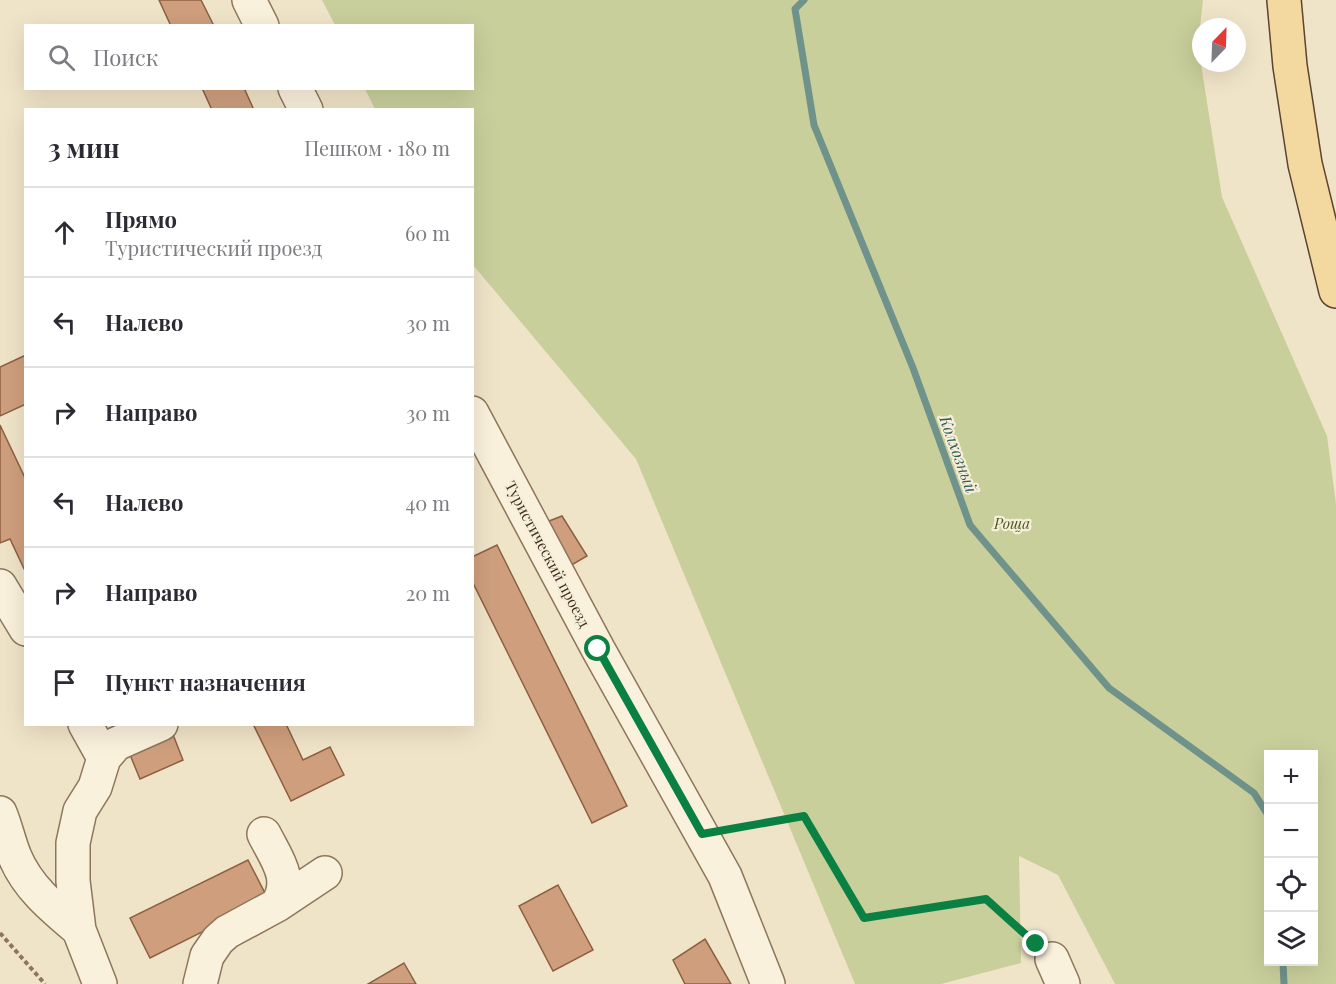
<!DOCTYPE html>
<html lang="ru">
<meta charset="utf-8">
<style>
body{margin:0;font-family:"Playfair Display",serif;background:#f7f7f7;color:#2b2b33}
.controls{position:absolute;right:18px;bottom:18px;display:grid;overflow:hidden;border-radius:0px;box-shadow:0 6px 24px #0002}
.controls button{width:54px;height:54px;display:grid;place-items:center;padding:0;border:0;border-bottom:2px solid #e1e1e2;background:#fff;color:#2b2b33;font:30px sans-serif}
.compass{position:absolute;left:1192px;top:18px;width:54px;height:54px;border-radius:50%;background:#fff;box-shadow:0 6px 24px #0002;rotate:23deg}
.stop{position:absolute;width:18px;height:18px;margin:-14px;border:4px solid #0b8043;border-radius:50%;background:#fff}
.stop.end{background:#0b8043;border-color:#fff;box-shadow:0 2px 6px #0008}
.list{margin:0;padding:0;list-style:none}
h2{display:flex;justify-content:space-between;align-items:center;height:78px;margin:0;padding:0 24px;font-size:26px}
h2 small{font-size:20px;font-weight:400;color:#7c7c81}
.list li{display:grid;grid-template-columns:39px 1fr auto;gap:18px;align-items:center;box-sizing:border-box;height:90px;padding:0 24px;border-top:2px solid #e1e1e2}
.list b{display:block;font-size:22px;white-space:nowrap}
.list p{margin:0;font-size:20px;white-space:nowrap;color:#7c7c81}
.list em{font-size:20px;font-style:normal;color:#7c7c81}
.icon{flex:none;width:33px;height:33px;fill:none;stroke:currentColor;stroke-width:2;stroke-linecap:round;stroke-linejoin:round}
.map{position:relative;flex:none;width:1336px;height:984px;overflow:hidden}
.search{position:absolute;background:#fff;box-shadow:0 6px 24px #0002;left:24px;top:24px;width:450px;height:66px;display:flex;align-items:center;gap:15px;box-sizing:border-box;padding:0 21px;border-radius:0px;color:#7c7c81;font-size:22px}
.panel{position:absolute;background:#fff;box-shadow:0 6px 24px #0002;left:24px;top:108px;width:450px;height:618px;border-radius:0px}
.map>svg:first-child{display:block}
.green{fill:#c9cf9b;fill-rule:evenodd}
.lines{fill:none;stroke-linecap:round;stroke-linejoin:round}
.stream{stroke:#6f938a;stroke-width:7}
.building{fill:#cf9f7d;stroke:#8d5f41;stroke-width:1.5}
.minor-casing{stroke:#8d765c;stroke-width:36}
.major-casing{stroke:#5b4430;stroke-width:36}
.path{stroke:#8d765c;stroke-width:4;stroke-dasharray:4.5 3;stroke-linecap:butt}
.minor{stroke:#faf1dc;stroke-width:33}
.major{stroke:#f3d9a0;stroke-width:33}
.route{stroke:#0b8043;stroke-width:8}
.labels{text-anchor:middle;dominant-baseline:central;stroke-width:4.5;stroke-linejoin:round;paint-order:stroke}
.park-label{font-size:15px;font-style:italic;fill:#4d5a26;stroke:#f7eed8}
.street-label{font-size:15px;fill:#3d2e20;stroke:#f7eed8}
.water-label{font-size:16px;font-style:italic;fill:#2f5d5a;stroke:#f7eed8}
</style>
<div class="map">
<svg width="1336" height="984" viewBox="0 0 1336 984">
<rect width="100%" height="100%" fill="#f0e4c8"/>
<path class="green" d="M 322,0 L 1203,0 L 1198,45 L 1222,197 L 1327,436 L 1336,504 L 1336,984 L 1115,984 L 1058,875 L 1019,856 L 1021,963 L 941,984 L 855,984 L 636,459 L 473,265 L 472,110 L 375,109 L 365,89 L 472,88 L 472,26 L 335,25 ZM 1268,754 L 1314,754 L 1314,962 L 1268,962 Z"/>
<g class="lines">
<path class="stream" d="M 804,0 L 795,9 L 814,125 L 913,368 L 970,525 L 1109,688 L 1254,793 L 1268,815
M 1283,962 L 1284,984"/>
</g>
<path class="building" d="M 159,0 L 201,0 L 214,26 L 171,26 Z
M 202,88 L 244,88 L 254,110 L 212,110 Z
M 26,355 L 26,404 L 0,416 L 0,367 Z
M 0,425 L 26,480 L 26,573 L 10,539 L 0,543 Z
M 562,516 L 587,556 L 563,570 L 539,525 Z
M 497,545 L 627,806 L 592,823 L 472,581 L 472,557 Z
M 253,724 L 286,724 L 303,760 L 330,747 L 344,775 L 291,801 Z
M 172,732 L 183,760 L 140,779 L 128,750 Z
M 248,860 L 268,899 L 150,958 L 130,918 Z
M 558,885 L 593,950 L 553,971 L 519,906 Z
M 705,939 L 731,984 L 685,984 L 673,960 Z
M 404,963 L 416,984 L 368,984 Z"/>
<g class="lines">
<g class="minor-casing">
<path id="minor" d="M 249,0 L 262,26
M 295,88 L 306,110
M 472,413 L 598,649 L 725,876 L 768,984
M 0,586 L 26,629
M 85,724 L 104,758
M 0,813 C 6,827 9,843 15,857 C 28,888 53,908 79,930
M 264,834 C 276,858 294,879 277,905
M 1052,959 L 1063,984
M 100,984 L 79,930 L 73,881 L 73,843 L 80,811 L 95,787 L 104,758 L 116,744 L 161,724
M 200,984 L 207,956 L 218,940 L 227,932 L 277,905 L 325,873"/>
</g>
<g class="major-casing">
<path id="major" d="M 1284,0 L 1290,66 L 1305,164 L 1336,291"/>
</g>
<path class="path" d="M 729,829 L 804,816 L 864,918 L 986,899 L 1034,942
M 0,933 L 45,984"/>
<use href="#minor" class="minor"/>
<use href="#major" class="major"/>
</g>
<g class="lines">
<path class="route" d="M 598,649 L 702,834 L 804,816 L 864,918 L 986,899 L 1036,944"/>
</g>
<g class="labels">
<g class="park-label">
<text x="1012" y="523">Роща</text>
</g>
<g class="street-label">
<text transform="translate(548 554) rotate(62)">Туристический проезд</text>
</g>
<g class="water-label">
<text transform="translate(959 454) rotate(70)">Колхозный</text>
</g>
</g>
</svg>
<div class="controls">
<button>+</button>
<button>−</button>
<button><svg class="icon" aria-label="locate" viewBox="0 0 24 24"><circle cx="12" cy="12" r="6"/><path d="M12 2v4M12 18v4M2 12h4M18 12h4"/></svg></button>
<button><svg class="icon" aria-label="layers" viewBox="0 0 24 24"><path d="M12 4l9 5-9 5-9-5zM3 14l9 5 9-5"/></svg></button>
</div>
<svg class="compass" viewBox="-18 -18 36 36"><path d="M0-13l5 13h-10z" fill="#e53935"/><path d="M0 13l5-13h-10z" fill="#7c7c81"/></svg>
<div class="stop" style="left:598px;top:649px"></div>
<div class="stop end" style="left:1036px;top:944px"></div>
<div class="search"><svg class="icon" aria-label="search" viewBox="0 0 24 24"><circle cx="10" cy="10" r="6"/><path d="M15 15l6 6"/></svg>Поиск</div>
<section class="panel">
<h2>3 мин<small>Пешком · 180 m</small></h2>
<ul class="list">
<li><svg class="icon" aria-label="ahead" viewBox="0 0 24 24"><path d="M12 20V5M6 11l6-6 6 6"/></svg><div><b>Прямо</b><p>Туристический проезд</p></div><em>60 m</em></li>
<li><svg class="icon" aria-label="left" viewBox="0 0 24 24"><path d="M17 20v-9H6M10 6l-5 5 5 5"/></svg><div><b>Налево</b></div><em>30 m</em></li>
<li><svg class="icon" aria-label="right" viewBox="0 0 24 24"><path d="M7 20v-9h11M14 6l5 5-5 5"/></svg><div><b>Направо</b></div><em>30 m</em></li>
<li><svg class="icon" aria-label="left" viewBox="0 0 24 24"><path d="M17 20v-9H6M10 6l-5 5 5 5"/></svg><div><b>Налево</b></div><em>40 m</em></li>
<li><svg class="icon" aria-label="right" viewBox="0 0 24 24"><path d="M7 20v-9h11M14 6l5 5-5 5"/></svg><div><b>Направо</b></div><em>20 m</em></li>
<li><svg class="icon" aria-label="arrive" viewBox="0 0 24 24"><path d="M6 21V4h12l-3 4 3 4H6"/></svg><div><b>Пункт назначения</b></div></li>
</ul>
</section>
</div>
